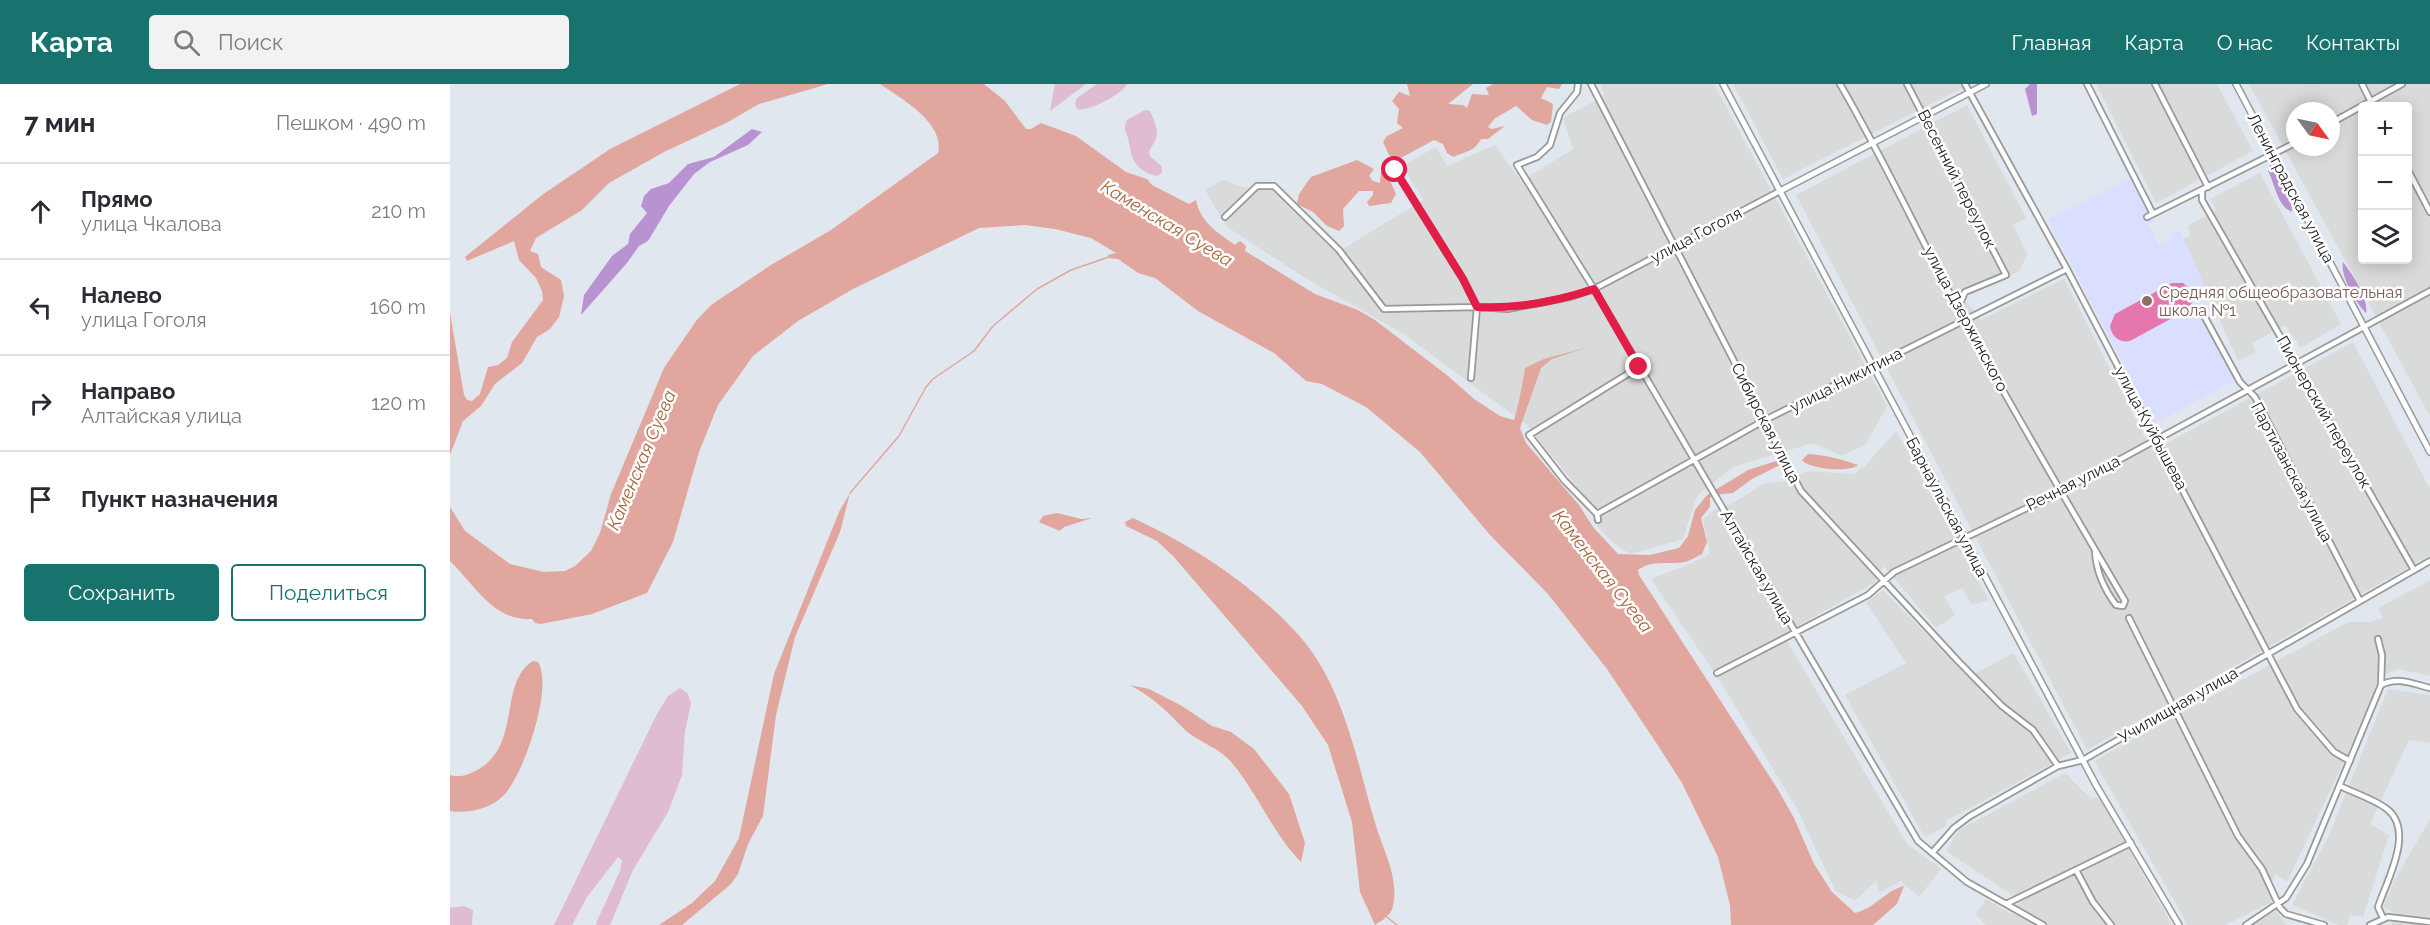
<!DOCTYPE html>
<html lang="ru">
<meta charset="utf-8">
<style>
body{margin:0;font-family:Raleway,sans-serif;background:#f2f2f3;color:#2b2b33}
.controls{position:absolute;right:18px;top:18px;display:grid;overflow:hidden;border-radius:6px;box-shadow:0 3px 15px #0003}
.controls button{width:54px;height:54px;display:grid;place-items:center;padding:0;border:0;border-bottom:2px solid #e1e1e2;background:#fff;color:#2b2b33;font:30px sans-serif}
.compass{position:absolute;left:1836px;top:18px;width:54px;height:54px;border-radius:50%;background:#fff;box-shadow:0 3px 15px #0003;rotate:123deg}
.stop{position:absolute;width:18px;height:18px;margin:-14px;border:4px solid #e11d48;border-radius:50%;background:#fff}
.stop.end{background:#e11d48;border-color:#fff;box-shadow:0 2px 6px #0008}
.list{margin:0;padding:0;list-style:none}
h2{display:flex;justify-content:space-between;align-items:center;height:78px;margin:0;padding:0 24px;font-size:26px}
h2 small{font-size:20px;font-weight:400;color:#7c7c81}
.list li{display:grid;grid-template-columns:39px 1fr auto;gap:18px;align-items:center;box-sizing:border-box;height:96px;padding:0 24px;border-top:2px solid #e1e1e2}
.list b{display:block;font-size:22px;white-space:nowrap}
.list p{margin:0;font-size:20px;white-space:nowrap;color:#7c7c81}
.list em{font-size:20px;font-style:normal;color:#7c7c81}
.actions{display:flex;gap:12px;padding:18px 24px}
.actions a{flex:1;padding:14px 0;border:2px solid #18726e;border-radius:6px;text-align:center;font-size:21px;color:#18726e}
.actions .main{background:#18726e;color:#fff}
.icon{flex:none;width:33px;height:33px;fill:none;stroke:currentColor;stroke-width:2;stroke-linecap:round;stroke-linejoin:round}
.map{position:relative;flex:none;width:1980px;height:841px;overflow:hidden}
header{display:flex;align-items:center;gap:36px;box-sizing:border-box;height:84px;padding:0 30px;background:#18726e;color:#fff}
header strong{font-size:28px}
nav{display:flex;gap:33px;margin-inline-start:auto;font-size:21px}
.search{width:420px;height:54px;background:#f2f2f3;display:flex;align-items:center;gap:15px;box-sizing:border-box;padding:0 21px;border-radius:6px;color:#7c7c81;font-size:22px}
main{display:flex}
aside{flex:1;background:#fff}
.map>svg:first-child{display:block}
.residential{fill:#d9dbdb;fill-rule:evenodd}
.education{fill:#dadeff}
.forest{fill:#b992d2}
.wetland{fill:#dfbccf}
.pitch{fill:#e677ad}
.water{fill:#e1a69d}
.lines{fill:none;stroke-linecap:round;stroke-linejoin:round}
.stream{stroke:#e1a69d;stroke-width:1.5}
.minor-casing{stroke:#999;stroke-width:8}
.tertiary-casing{stroke:#999;stroke-width:8}
.minor{stroke:#fff;stroke-width:4.5}
.tertiary{stroke:#fff;stroke-width:5}
.route{stroke:#e11d48;stroke-width:8}
.education-dot{fill:#8d6e63;stroke:#fff;stroke-width:2}
.labels{text-anchor:middle;dominant-baseline:central;stroke-width:5;stroke-linejoin:round;paint-order:stroke}
.street-label{font-size:16px;fill:#1c1c1c;stroke:#fff}
.education-label{font-size:16px;fill:#785e54;stroke:#fff;text-anchor:start}
.water-label{font-size:18px;font-style:italic;fill:#a4663c;stroke:#fff}
</style>
<header>
<strong>Карта</strong>
<div class="search"><svg class="icon" aria-label="search" viewBox="0 0 24 24"><circle cx="10" cy="10" r="6"/><path d="M15 15l6 6"/></svg>Поиск</div>
<nav><a>Главная</a><a>Карта</a><a>О нас</a><a>Контакты</a></nav>
</header>
<main>
<aside>
<h2>7 мин<small>Пешком · 490 m</small></h2>
<ul class="list">
<li><svg class="icon" aria-label="ahead" viewBox="0 0 24 24"><path d="M12 20V5M6 11l6-6 6 6"/></svg><div><b>Прямо</b><p>улица Чкалова</p></div><em>210 m</em></li>
<li><svg class="icon" aria-label="left" viewBox="0 0 24 24"><path d="M17 20v-9H6M10 6l-5 5 5 5"/></svg><div><b>Налево</b><p>улица Гоголя</p></div><em>160 m</em></li>
<li><svg class="icon" aria-label="right" viewBox="0 0 24 24"><path d="M7 20v-9h11M14 6l5 5-5 5"/></svg><div><b>Направо</b><p>Алтайская улица</p></div><em>120 m</em></li>
<li><svg class="icon" aria-label="arrive" viewBox="0 0 24 24"><path d="M6 21V4h12l-3 4 3 4H6"/></svg><div><b>Пункт назначения</b></div></li>
</ul>
<div class="actions"><a class="main">Сохранить</a><a>Поделиться</a></div>
</aside>
<div class="map">
<svg width="1980" height="841" viewBox="0 0 1980 841">
<rect width="100%" height="100%" fill="#e1e7ef"/>
<path class="residential" d="M 1150,0 L 1264,0 L 1437,322 L 1416,360 L 1392,372 L 1363,359 L 1283,383 L 1247,412 L 1233,455 L 1180,470 L 1163,459 L 1147,442 L 1152,434 L 1077,341 L 952,249 L 855,194 L 777,143 L 755,106 L 773,96 L 805,107 L 811,104 L 823,106 L 886,169 L 973,116 L 952,82 L 986,63 L 997,82 L 1045,61 L 1071,97 L 1123,65 L 1113,34 L 1155,11 Z
M 1283,0 L 1520,0 L 1333,95 Z
M 1646,0 L 1767,0 L 1803,67 L 1706,119 Z
M 1799,0 L 1980,0 L 1980,332 ZM 1912,22 L 1958,22 L 1958,176 L 1912,176 ZM 1845,27 L 1881,27 L 1881,63 L 1845,63 Z
M 1517,21 L 1576,134 L 1563,141 L 1577,170 L 1569,188 L 1508,207 L 1531,236 L 1614,195 L 1702,367 L 1903,258 L 1980,405 L 1980,471 L 1637,666 L 1346,111 Z
M 1810,89 L 1891,240 L 1851,264 L 1835,241 L 1802,259 L 1806,268 L 1788,277 L 1733,154 L 1740,152 L 1738,142 L 1766,126 L 1760,115 Z
M 1446,347 L 1539,516 L 1522,521 L 1512,504 L 1494,512 L 1505,531 L 1486,544 L 1434,482 L 1424,499 L 1333,550 L 1457,760 L 1491,785 L 1469,813 L 1451,797 L 1429,809 L 1426,797 L 1405,817 L 1385,806 L 1347,725 L 1270,597 L 1201,495 L 1237,481 L 1260,470 L 1253,435 L 1264,426 L 1280,421 L 1313,400 L 1337,397 L 1357,387 L 1403,390 L 1415,382 Z
M 1980,496 L 1980,592 L 1948,585 L 1928,593 L 1925,606 L 1899,667 L 1837,798 L 1826,790 L 1818,804 L 1822,818 L 1776,841 L 1738,841 L 1644,677 L 1898,538 L 1920,538 L 1933,534 L 1928,524 Z
M 1433,506 L 1518,593 L 1564,569 L 1621,669 L 1496,737 L 1497,741 L 1475,754 L 1395,611 L 1456,579 L 1416,518 Z
M 1938,605 L 1980,611 L 1980,659 L 1959,656 L 1920,740 L 1939,751 L 1913,833 L 1900,831 L 1897,841 L 1889,841 L 1842,821 L 1878,753 Z
M 1615,689 L 1641,715 L 1649,713 L 1722,841 L 1536,841 L 1525,830 L 1536,815 L 1561,830 L 1571,817 L 1496,767 L 1509,746 Z
M 1980,735 L 1980,841 L 1942,841 L 1944,828 L 1933,823 L 1944,797 Z
M 1826,827 L 1837,841 L 1802,841 Z"/>
<path class="education" d="M 1682,94 L 1704,137 L 1698,140 L 1709,161 L 1722,155 L 1721,151 L 1730,146 L 1760,214 L 1747,221 L 1786,296 L 1704,340 L 1598,135 Z"/>
<path class="forest" d="M 1580,0 L 1587,0 L 1587,30 L 1582,32 L 1575,5 Z
M 302,45 L 312,48 L 298,61 L 260,78 L 244,90 L 219,122 L 198,157 L 189,162 L 177,179 L 131,231 L 134,211 L 162,172 L 178,160 L 180,150 L 197,129 L 191,122 L 194,112 L 201,105 L 219,99 L 238,80 L 264,73 Z
M 1820,80 L 1825,80 C 1834,94 1842,112 1842,128 C 1827,122 1825,100 1818,87 Z
M 1893,178 C 1902,190 1919,214 1916,229 C 1906,219 1890,192 1893,178 Z"/>
<path class="wetland" d="M 605,0 L 636,0 L 600,27 Z
M 647,0 L 677,0 C 673,10 636,29 627,25 L 625,20 L 627,14 Z
M 695,26 L 700,27 C 709,48 710,50 699,67 L 700,72 L 712,83 L 712,88 L 708,92 C 687,88 682,77 679,59 C 678,50 672,45 677,36 Z
M 230,604 L 238,610 L 241,619 L 235,647 L 232,691 L 218,728 L 183,786 L 160,841 L 146,841 L 147,837 L 170,787 L 172,776 L 168,773 L 137,813 L 122,841 L 104,841 L 207,630 L 218,612 Z
M 14,822 L 23,826 L 22,841 L 0,841 L 0,824 Z"/>
<path class="pitch" d="M 1722,199 L 1733,199 L 1741,206 L 1743,217 L 1737,226 L 1680,257 C 1669,259 1662,253 1660,242 L 1665,230 Z"/>
<path class="water" d="M 290,0 L 378,0 L 309,20 L 278,38 L 214,68 L 159,99 L 132,126 L 86,154 L 80,167 L 88,170 L 91,183 L 111,196 L 114,212 L 109,233 L 100,245 L 87,253 L 72,279 L 45,300 L 31,322 L 13,337 L 0,371 L 0,229 L 14,311 L 17,316 L 22,317 L 30,310 L 38,283 L 48,281 L 57,274 L 62,258 L 93,216 L 92,207 L 86,194 L 69,176 L 64,157 L 17,177 L 15,173 L 92,111 L 160,65 Z
M 430,0 L 534,0 L 555,17 L 576,45 L 581,45 L 591,39 L 626,52 L 676,88 L 697,95 L 702,101 L 739,120 L 746,116 C 750,138 768,149 785,161 L 790,157 L 796,162 L 795,167 L 865,210 L 908,226 L 925,236 L 998,292 L 1024,315 L 1050,332 L 1064,336 C 1066,332 1075,290 1075,284 L 1094,275 L 1138,263 L 1102,275 L 1091,284 L 1070,344 L 1076,359 L 1129,421 L 1143,443 L 1168,470 L 1200,471 L 1229,464 L 1238,452 L 1245,426 L 1257,411 L 1298,386 L 1329,376 L 1331,379 L 1328,382 L 1302,395 L 1283,409 L 1263,411 L 1260,414 L 1260,423 L 1251,434 L 1257,458 L 1252,470 C 1247,472 1240,477 1235,478 C 1219,481 1202,475 1188,486 L 1189,491 L 1327,704 L 1344,734 L 1364,780 L 1382,808 L 1405,829 C 1424,825 1436,806 1454,802 L 1447,820 L 1423,841 L 1281,841 L 1280,821 L 1268,773 L 1232,699 L 1207,660 L 1157,585 L 1098,510 L 1040,451 L 970,368 L 916,323 L 872,300 L 856,297 L 824,269 L 748,227 L 705,194 L 688,189 L 668,175 L 659,174 L 658,171 L 666,169 L 641,154 L 605,145 L 575,141 L 529,144 L 403,205 L 348,237 L 303,272 L 268,321 L 249,368 L 223,458 L 197,509 L 142,530 L 91,540 L 85,539 L 82,535 C 44,538 24,500 0,477 L 0,423 L 15,447 L 60,480 L 94,488 L 115,487 L 125,482 L 141,467 L 150,449 L 161,410 L 214,284 L 246,237 L 261,221 L 321,181 L 381,146 L 488,69 C 495,38 451,15 430,0 Z
M 957,0 L 1023,0 L 998,20 L 1013,21 L 1017,24 L 1022,10 L 1039,11 L 1036,4 L 1043,0 L 1112,0 L 1109,5 L 1097,3 L 1091,14 L 1103,20 L 1101,38 L 1097,41 L 1082,36 L 1066,22 L 1044,35 L 1038,43 L 1042,45 L 1055,42 L 1038,55 L 1031,55 C 1025,67 1015,68 1003,73 L 997,69 L 993,60 L 984,56 L 947,76 L 939,71 L 933,58 L 937,52 L 953,44 L 947,39 L 949,25 L 942,17 L 949,8 L 960,12 Z
M 907,76 L 924,85 L 919,92 L 923,97 L 930,99 L 931,88 L 938,92 L 946,110 L 941,119 L 919,122 L 917,118 L 923,111 L 923,107 L 909,107 L 893,125 L 894,142 L 889,147 L 877,142 L 863,128 L 847,120 L 849,110 L 861,93 Z
M 1358,370 C 1375,371 1394,376 1408,381 C 1400,389 1358,385 1352,376 Z
M 400,409 L 390,448 L 345,553 L 326,631 L 313,732 L 298,760 L 288,790 L 281,800 L 232,841 L 209,841 L 242,819 L 265,797 L 289,754 L 324,590 L 389,428 Z
M 607,429 L 631,435 L 642,434 L 614,443 L 610,447 L 589,438 L 593,432 Z
M 683,434 C 742,461 800,499 844,546 C 894,598 906,676 926,742 C 934,768 949,794 943,822 C 941,831 933,836 925,841 L 910,808 L 902,738 L 878,661 L 852,622 L 723,472 L 707,457 L 676,442 L 675,438 Z
M 83,577 L 88,578 C 104,603 73,694 52,713 C 39,725 17,730 0,727 L 0,691 C 10,694 18,691 27,686 C 72,663 48,598 83,577 Z
M 680,601 L 699,605 L 732,622 L 762,642 L 781,648 L 804,665 L 839,710 L 855,759 L 851,778 C 823,750 808,710 782,679 C 769,663 747,658 733,644 C 715,625 703,614 680,601 Z"/>
<g class="lines">
<path class="stream" d="M 400,409 L 449,352 L 476,303 L 483,295 L 524,267 L 543,242 L 587,205 L 621,186 L 659,173
M 937,833 L 947,841"/>
<g class="minor-casing">
<path id="minor" d="M 1128,0 L 1127,8 L 1110,29 L 1100,61 L 1087,73 L 1067,81 L 1144,205 L 1468,757 L 1517,798 L 1593,841
M 1141,0 L 1351,407 L 1508,577 L 1552,622 L 1583,646 L 1608,682
M 1390,0 C 1432,72 1467,147 1506,221 C 1559,321 1618,419 1675,517 L 1673,522 L 1666,521 C 1654,505 1646,487 1645,467
M 1457,0 L 1556,191 L 1515,208 L 1508,224
M 1515,0 L 1617,185 L 1847,625 L 1884,668 L 1900,677
M 1637,0 L 1703,130
M 1705,0 L 1758,103
M 1912,0 L 1923,22
M 1881,39 L 1952,0
M 945,86 L 1013,195 L 1027,223 L 1021,294
M 1958,86 L 1980,128
M 1752,106 L 1752,116 L 1964,486
M 775,133 L 807,102 L 824,102 L 889,166 L 934,225 L 1027,223 L 1058,225 L 1120,213 L 1144,205 L 1330,107
M 1697,133 L 1845,59
M 1753,230 L 1790,298 L 1805,313 L 1910,517
M 1147,430 L 1315,336 L 1617,185
M 1148,436 L 1147,430 L 1114,396 L 1079,351 L 1189,283
M 1679,534 L 1788,752 L 1812,785 L 1830,824 L 1836,830 L 1874,841
M 1267,589 L 1418,511 L 1444,488 L 1610,408 L 1980,207
M 1931,601 C 1947,592 1963,600 1980,604
M 1890,702 C 1904,709 1924,715 1937,725 C 1965,747 1937,796 1928,823 L 1933,834
M 1482,769 L 1504,744 L 1520,732 L 1608,682 L 1633,676 L 1980,477
M 1626,786 L 1643,818 L 1661,841
M 1556,820 L 1681,759
M 1796,841 L 1836,814 L 1857,780 L 1931,601 L 1932,571 L 1928,555
M 1920,841 L 1938,833 L 1980,838"/>
</g>
<g class="tertiary-casing">
<path id="tertiary" d="M 1273,0 L 1646,701 L 1729,841
M 1786,0 L 1980,368
M 1330,107 L 1536,0"/>
</g>
<use href="#minor" class="minor"/>
<use href="#tertiary" class="tertiary"/>
</g>
<g class="lines">
<path class="route" d="M 945,86 L 1013,195 L 1027,223 C 1068,225 1105,218 1144,205 L 1189,283"/>
</g>
<circle class="education-dot" cx="1697" cy="217" r="6"/>
<g class="labels">
<g class="street-label">
<text transform="translate(1507 95) rotate(63)">Весенний переулок</text>
<text transform="translate(1841 104) rotate(62)">Ленинградская улица</text>
<text transform="translate(1246 151) rotate(-28)">улица Гоголя</text>
<text transform="translate(1516 235) rotate(62)">улица Дзержинского</text>
<text transform="translate(1396 296) rotate(-27)">улица Никитина</text>
<text transform="translate(1874 328) rotate(60)">Пионерский переулок</text>
<text transform="translate(1316 339) rotate(63)">Сибирская улица</text>
<text transform="translate(1701 344) rotate(62)">улица Куйбышева</text>
<text transform="translate(1842 388) rotate(62)">Партизанская улица</text>
<text transform="translate(1623 399) rotate(-27)">Речная улица</text>
<text transform="translate(1497 423) rotate(62)">Барнаульская улица</text>
<text transform="translate(1307 483) rotate(60)">Алтайская улица</text>
<text transform="translate(1728 621) rotate(-30)">Училищная улица</text>
</g>
<g class="education-label">
<text x="1709" y="208">Средняя общеобразовательная<tspan x="1709" dy="18">школа №1</tspan></text>
</g>
<g class="water-label">
<text transform="translate(717 139) rotate(31)">Каменская Суева</text>
<text transform="translate(191 376) rotate(-67)">Каменская Суева</text>
<text transform="translate(1153 487) rotate(52)">Каменская Суева</text>
</g>
</g>
</svg>
<div class="controls">
<button>+</button>
<button>−</button>
<button><svg class="icon" aria-label="layers" viewBox="0 0 24 24"><path d="M12 4l9 5-9 5-9-5zM3 14l9 5 9-5"/></svg></button>
</div>
<svg class="compass" viewBox="-18 -18 36 36"><path d="M0-13l5 13h-10z" fill="#e53935"/><path d="M0 13l5-13h-10z" fill="#7c7c81"/></svg>
<div class="stop" style="left:945px;top:86px"></div>
<div class="stop end" style="left:1189px;top:283px"></div>
</div>
</main>
